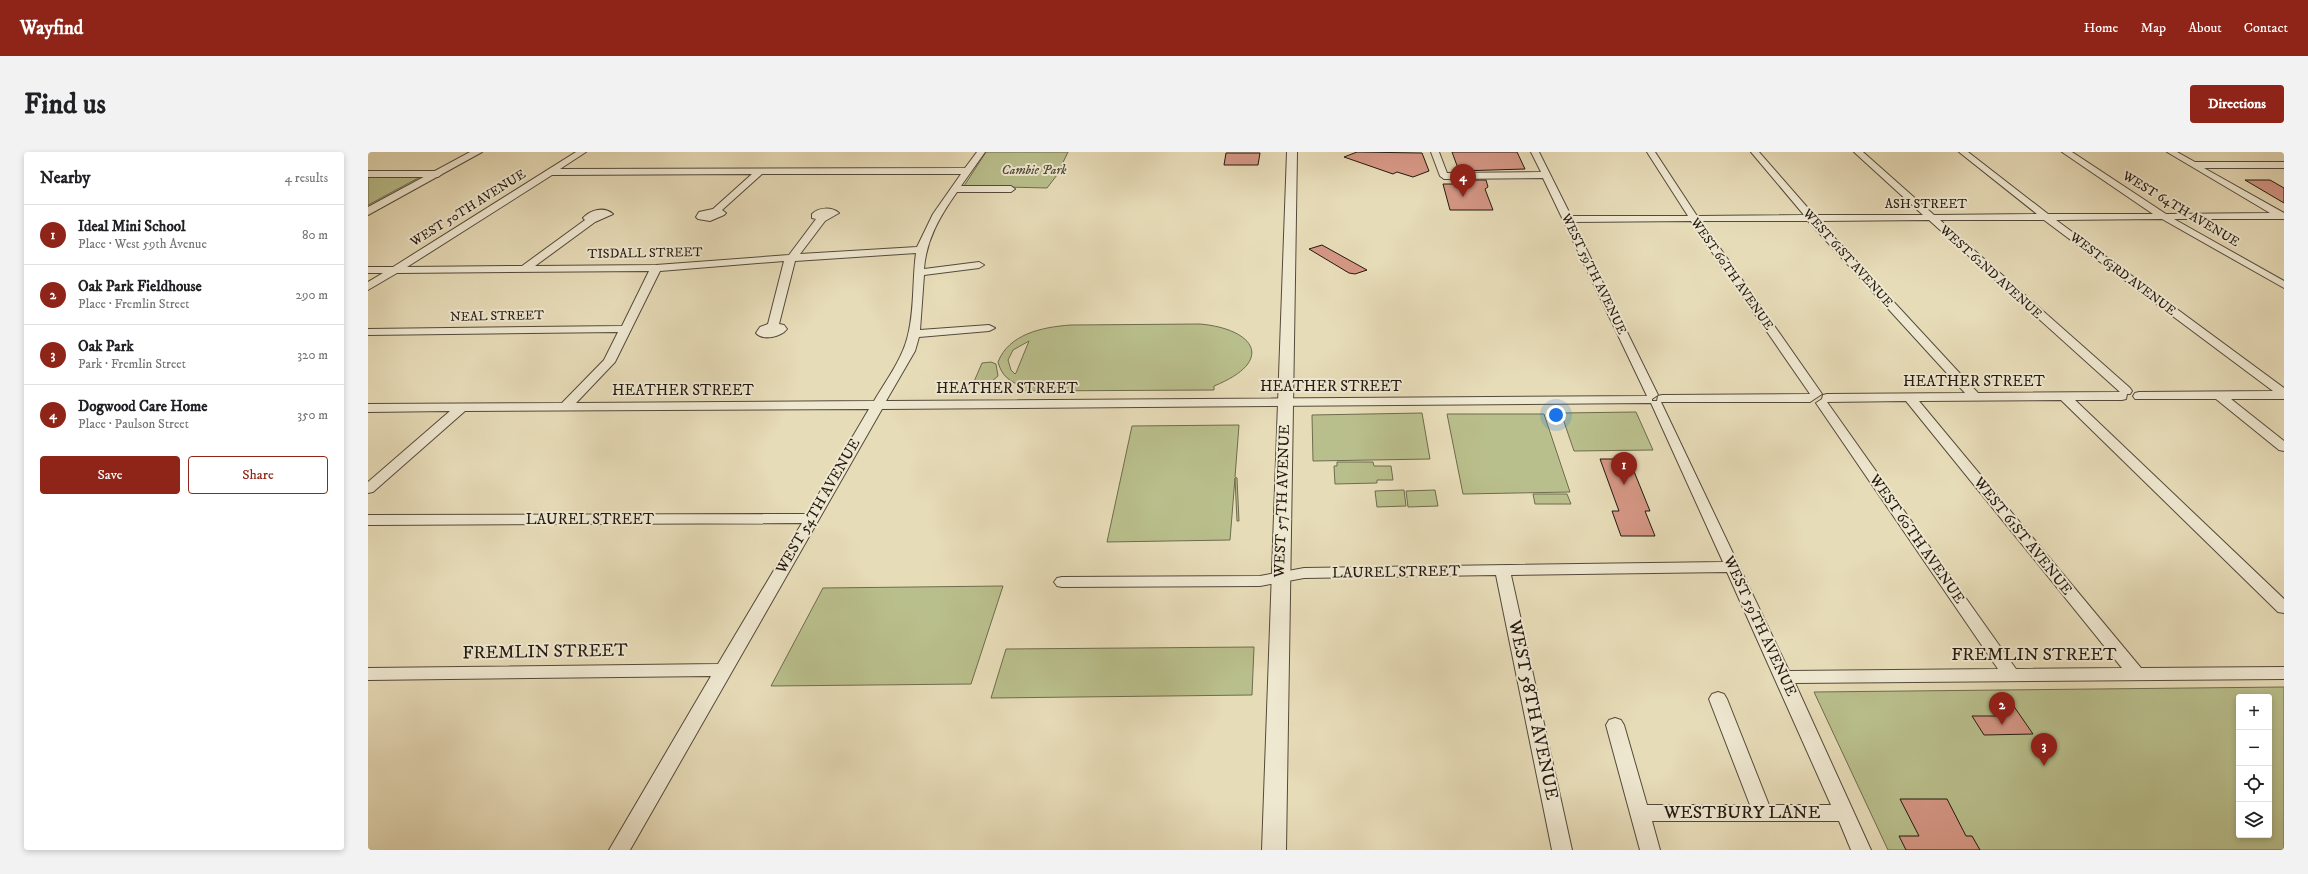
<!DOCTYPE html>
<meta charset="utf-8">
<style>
body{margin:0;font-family:"IM FELL DW Pica",serif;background:#f2f2f2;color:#202124}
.controls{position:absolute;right:12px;bottom:12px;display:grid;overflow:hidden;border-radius:4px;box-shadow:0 2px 6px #0003}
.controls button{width:36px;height:36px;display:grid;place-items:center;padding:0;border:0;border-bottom:1px solid #e0e0e0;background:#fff;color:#202124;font:20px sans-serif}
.you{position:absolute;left:1188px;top:263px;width:14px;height:14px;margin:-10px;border:3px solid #fff;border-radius:50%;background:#1a73e8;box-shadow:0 0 0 6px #1a73e833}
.badge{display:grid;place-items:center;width:26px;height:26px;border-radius:50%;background:#8f2418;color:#fff;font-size:13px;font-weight:700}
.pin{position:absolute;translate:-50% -33px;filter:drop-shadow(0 1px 2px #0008)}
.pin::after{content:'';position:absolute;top:21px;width:14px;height:12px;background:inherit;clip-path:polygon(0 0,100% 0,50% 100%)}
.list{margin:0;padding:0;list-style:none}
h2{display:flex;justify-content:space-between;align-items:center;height:52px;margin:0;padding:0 16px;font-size:17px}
h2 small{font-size:13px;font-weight:400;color:#757577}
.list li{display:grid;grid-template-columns:26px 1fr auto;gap:12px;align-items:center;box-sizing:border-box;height:60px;padding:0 16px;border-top:1px solid #e0e0e0}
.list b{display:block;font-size:15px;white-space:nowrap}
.list p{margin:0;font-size:13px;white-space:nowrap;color:#757577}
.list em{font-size:13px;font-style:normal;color:#757577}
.actions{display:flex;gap:8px;padding:12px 16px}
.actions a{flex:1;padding:9px 0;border:1px solid #8f2418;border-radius:4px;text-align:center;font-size:14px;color:#8f2418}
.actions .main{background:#8f2418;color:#fff}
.icon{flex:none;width:22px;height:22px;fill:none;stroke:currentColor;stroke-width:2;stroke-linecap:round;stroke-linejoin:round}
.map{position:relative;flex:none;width:1916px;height:698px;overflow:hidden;border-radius:4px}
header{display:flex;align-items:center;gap:24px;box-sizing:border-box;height:56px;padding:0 20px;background:#8f2418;color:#fff}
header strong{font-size:19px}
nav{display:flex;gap:22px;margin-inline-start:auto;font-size:14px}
.intro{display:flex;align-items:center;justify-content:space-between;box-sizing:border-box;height:96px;padding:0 24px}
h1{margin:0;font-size:28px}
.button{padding:10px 18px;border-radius:4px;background:#8f2418;color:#fff;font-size:14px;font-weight:700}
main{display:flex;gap:24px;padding:0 24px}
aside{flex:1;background:#fff;border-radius:4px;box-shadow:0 2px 6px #0003}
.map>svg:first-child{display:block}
.green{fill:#b9bf8c;stroke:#6e6c4e;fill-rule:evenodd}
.building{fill:#d59785;stroke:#231910}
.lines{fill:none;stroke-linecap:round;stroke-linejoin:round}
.minor-casing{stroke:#544a3a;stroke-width:2}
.tertiary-casing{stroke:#544a3a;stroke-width:2}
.minor{fill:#efe8d1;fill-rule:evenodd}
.tertiary{fill:#efe8d1;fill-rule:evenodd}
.labels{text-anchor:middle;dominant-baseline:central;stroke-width:4;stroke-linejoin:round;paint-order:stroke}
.far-park-label{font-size:13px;font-style:italic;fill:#504b35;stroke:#efe8d1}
.far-street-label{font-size:13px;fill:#231910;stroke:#efe8d1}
.street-label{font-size:15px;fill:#231910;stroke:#efe8d1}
.near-street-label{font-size:18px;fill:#231910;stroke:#efe8d1}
</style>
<header>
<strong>Wayfind</strong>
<nav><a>Home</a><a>Map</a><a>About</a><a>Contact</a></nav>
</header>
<div class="intro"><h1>Find us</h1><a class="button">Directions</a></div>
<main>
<aside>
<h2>Nearby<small>4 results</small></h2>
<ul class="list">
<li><span class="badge">1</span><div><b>Ideal Mini School</b><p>Place · West 59th Avenue</p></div><em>80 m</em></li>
<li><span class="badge">2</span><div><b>Oak Park Fieldhouse</b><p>Place · Fremlin Street</p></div><em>290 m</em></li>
<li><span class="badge">3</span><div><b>Oak Park</b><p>Park · Fremlin Street</p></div><em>320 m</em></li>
<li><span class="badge">4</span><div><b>Dogwood Care Home</b><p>Place · Paulson Street</p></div><em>350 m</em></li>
</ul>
<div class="actions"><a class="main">Save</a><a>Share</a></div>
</aside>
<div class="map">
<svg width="1916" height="698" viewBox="0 0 1916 698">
<rect width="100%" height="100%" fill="#e7dcb8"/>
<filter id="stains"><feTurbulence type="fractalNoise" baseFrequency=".005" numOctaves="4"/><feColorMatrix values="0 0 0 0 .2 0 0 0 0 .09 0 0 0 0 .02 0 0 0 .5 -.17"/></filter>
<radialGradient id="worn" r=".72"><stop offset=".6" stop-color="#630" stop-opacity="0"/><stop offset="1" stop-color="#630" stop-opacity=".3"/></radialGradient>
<path class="green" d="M 618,0 L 700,0 L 689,23 L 679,36 L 596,34 Z
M 0,25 L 52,25 L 0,53 Z
M 832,172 C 887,177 908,209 846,234 L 846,238 L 654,239 L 655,235 C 642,229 634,225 630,210 C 641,182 674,175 703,173 ZM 661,189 L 648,221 L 647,222 L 643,218 L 640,208 L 645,198 Z
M 623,210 L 628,212 L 630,224 C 622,231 615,237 605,232 L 614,211 Z
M 1268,260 L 1285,298 L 1206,299 L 1193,261 Z
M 1054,261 L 1062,307 L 945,309 L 944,263 Z
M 1079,262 L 1176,262 L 1202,340 L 1095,342 Z
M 871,273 L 867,325 L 869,326 L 871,369 L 869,369 L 867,326 L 862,388 L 739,390 L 764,274 Z
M 969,310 L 1005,310 L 1006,314 L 1023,314 L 1025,328 L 1009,328 L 1009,331 L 967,332 L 966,314 L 969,314 Z
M 1036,338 L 1038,354 L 1009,355 L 1007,339 Z
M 1067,338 L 1070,354 L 1040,355 L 1038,339 Z
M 1165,342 L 1199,342 L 1203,352 L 1167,352 Z
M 635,434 L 603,532 L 403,534 L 455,436 Z
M 886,495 L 884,543 L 623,546 L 638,497 Z
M 1916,535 L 1916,698 L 1520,698 L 1446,540 ZM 1871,545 L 1901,545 L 1901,683 L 1871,683 Z"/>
<path class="building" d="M 989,0 L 1054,1 L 1061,19 L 1045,25 L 1029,20 L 1025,22 L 976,5 Z
M 1084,0 L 1149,0 L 1157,17 L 1091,19 Z
M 858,1 L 892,1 L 890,13 L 856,13 Z
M 1094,28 L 1118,28 L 1120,35 L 1117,37 L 1125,58 L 1082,58 L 1075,32 L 1095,32 Z
M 1877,28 L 1902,28 L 1916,36 L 1916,51 Z
M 954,93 L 999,118 L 987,122 L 981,121 L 941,97 Z
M 1232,307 L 1261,307 L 1282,359 L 1277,359 L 1287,384 L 1253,384 L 1244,359 L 1251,359 Z
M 1624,553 L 1645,553 L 1665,582 L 1616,583 L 1604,564 L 1631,564 Z
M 1532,647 L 1579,647 L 1598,684 L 1604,684 L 1612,698 L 1538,698 L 1531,684 L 1551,684 Z"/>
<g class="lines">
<g class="minor-casing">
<path id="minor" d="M 208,0 L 218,0 L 192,17 L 597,16 L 609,0 L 617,0 L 593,34 L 643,34 L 647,37 L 643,40 L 589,40 C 572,64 558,88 556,117 L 611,110 L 616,113 L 611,116 L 556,123 L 552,178 L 621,173 L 627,176 L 621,179 L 551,185 L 547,199 L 518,249 L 1279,244 L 1175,26 L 1076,27 L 1072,24 L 1063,0 L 1071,0 L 1079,21 L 1173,20 L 1163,0 L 1171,0 L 1203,64 L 1320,64 L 1279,0 L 1287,0 L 1329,64 L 1436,63 L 1383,0 L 1391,0 L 1446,63 L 1555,63 L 1486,0 L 1495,0 L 1566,63 L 1669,62 L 1591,0 L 1600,0 L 1680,62 L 1785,62 L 1694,0 L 1704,0 L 1798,62 L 1902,61 L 1799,0 L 1809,0 L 1827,10 L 1916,10 L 1916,16 L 1836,16 L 1916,61 L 1916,67 L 1806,67 L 1916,129 L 1916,136 L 1794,67 L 1688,68 L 1916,236 L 1916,247 L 1863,247 L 1916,289 L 1916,299 L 1911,298 L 1848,247 L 1767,247 L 1765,244 L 1767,241 L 1771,240 L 1905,239 L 1676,68 L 1572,68 L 1762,236 L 1764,239 L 1762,242 L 1759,242 L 1758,247 L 1754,248 L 1707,248 L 1916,447 L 1916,461 L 1910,460 L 1693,248 L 1551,249 L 1773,516 L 1916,515 L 1916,527 L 1427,531 L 1503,698 L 1483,698 L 1471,669 L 1284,669 L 1292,698 L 1272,698 L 1238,573 L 1241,568 L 1247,566 L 1253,568 L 1256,573 L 1279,653 L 1382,653 L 1341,547 L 1344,542 L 1350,540 L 1356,542 L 1359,547 L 1401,653 L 1463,653 L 1359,420 L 1143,423 L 1204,698 L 1184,698 L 1128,423 L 936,426 L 892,434 L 694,435 L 689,434 L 686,430 L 689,426 L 694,425 L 892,424 L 936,416 L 1355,410 L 1283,251 L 514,257 L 262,698 L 241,698 L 343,524 L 0,528 L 0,516 L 350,512 L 434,371 L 0,373 L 0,363 L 439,362 L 501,257 L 97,259 L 5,340 L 0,341 L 0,330 L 82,259 L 0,260 L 0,252 L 194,251 L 236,208 L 250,180 L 0,183 L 0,177 L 254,174 L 281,119 L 29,121 L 0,138 L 0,130 L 15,121 L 0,121 L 0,115 L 25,115 ZM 384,22 L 345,57 L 331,60 L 328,65 L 330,67 L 342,69 L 356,63 L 358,61 L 354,58 L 394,22 L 593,22 L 565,62 L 549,95 L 432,102 L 457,69 L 471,61 C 464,55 451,55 444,62 L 444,66 L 448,67 L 421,103 L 288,113 L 167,114 L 227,70 L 245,62 C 236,54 222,58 215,66 L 217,68 L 154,114 L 39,115 L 184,23 ZM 1561,68 L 1752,240 L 1610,241 L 1451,69 ZM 1323,69 L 1324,71 L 1442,242 L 1294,243 L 1290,244 L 1289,249 L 1284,249 L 1284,247 L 1290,243 L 1205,70 ZM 1333,69 L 1440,69 L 1597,241 L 1459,242 L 1455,243 L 1454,247 L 1448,251 L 1630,517 L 1421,519 L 1293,250 L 1442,250 L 1454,242 ZM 548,101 C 544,130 547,159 539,187 C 533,209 517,230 506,249 L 208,251 L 247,210 L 292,119 L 416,109 L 400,172 L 392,175 L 388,181 C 395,189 413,185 419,177 L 416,173 L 411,172 L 427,109 ZM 1538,249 L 1754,516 L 1648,517 L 1459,250 Z
M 0,19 L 70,19 L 74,22 L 70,25 L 0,25 Z"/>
</g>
<g class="tertiary-casing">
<path id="tertiary" d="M 102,0 L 114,0 L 0,63 L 0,55 Z
M 919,0 L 929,0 L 918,698 L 894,698 Z"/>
</g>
<use href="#minor" class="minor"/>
<use href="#tertiary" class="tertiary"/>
</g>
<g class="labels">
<g class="far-park-label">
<text x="666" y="18">Cambie Park</text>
</g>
<g class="far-street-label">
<text x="1558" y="52">ASH STREET</text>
<text transform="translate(100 56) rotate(-32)">WEST 50TH AVENUE</text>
<text transform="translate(1813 57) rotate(31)">WEST 64TH AVENUE</text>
<text transform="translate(277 101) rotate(-1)">TISDALL STREET</text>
<text transform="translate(1480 106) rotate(48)">WEST 61ST AVENUE</text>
<text transform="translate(1623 120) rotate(42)">WEST 62ND AVENUE</text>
<text transform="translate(1226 122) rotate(64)">WEST 59TH AVENUE</text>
<text transform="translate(1364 122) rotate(55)">WEST 60TH AVENUE</text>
<text transform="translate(1755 122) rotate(37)">WEST 63RD AVENUE</text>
<text transform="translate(129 164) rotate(-1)">NEAL STREET</text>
</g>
<g class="street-label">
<text x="1606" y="229">HEATHER STREET</text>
<text x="963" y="234">HEATHER STREET</text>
<text x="639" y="236">HEATHER STREET</text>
<text x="315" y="238">HEATHER STREET</text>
<text transform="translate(914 349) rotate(-88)">WEST 57TH AVENUE</text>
<text transform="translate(450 354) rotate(-60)">WEST 54TH AVENUE</text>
<text x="222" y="367">LAUREL STREET</text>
<text transform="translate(1655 384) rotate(51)">WEST 61ST AVENUE</text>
<text transform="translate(1549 387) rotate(55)">WEST 60TH AVENUE</text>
<text transform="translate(1028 420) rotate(-1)">LAUREL STREET</text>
<text transform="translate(1392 474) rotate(65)">WEST 59TH AVENUE</text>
</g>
<g class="near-street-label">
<text transform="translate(177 500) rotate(-1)">FREMLIN STREET</text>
<text x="1666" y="503">FREMLIN STREET</text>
<text transform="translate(1165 558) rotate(78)">WEST 58TH AVENUE</text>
<text x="1374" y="661">WESTBURY LANE</text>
</g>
</g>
<rect width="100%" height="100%" filter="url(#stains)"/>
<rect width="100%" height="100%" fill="url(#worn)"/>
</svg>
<div class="controls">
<button>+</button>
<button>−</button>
<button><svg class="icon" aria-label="locate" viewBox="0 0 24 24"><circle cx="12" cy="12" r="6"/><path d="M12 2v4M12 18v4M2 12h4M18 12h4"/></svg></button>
<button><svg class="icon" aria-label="layers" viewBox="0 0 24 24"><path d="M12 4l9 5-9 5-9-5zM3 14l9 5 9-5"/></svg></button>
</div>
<div class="you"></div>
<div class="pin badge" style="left:1256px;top:333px">1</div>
<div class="pin badge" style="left:1634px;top:573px">2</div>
<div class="pin badge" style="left:1676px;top:614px">3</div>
<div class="pin badge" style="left:1095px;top:45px">4</div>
</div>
</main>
